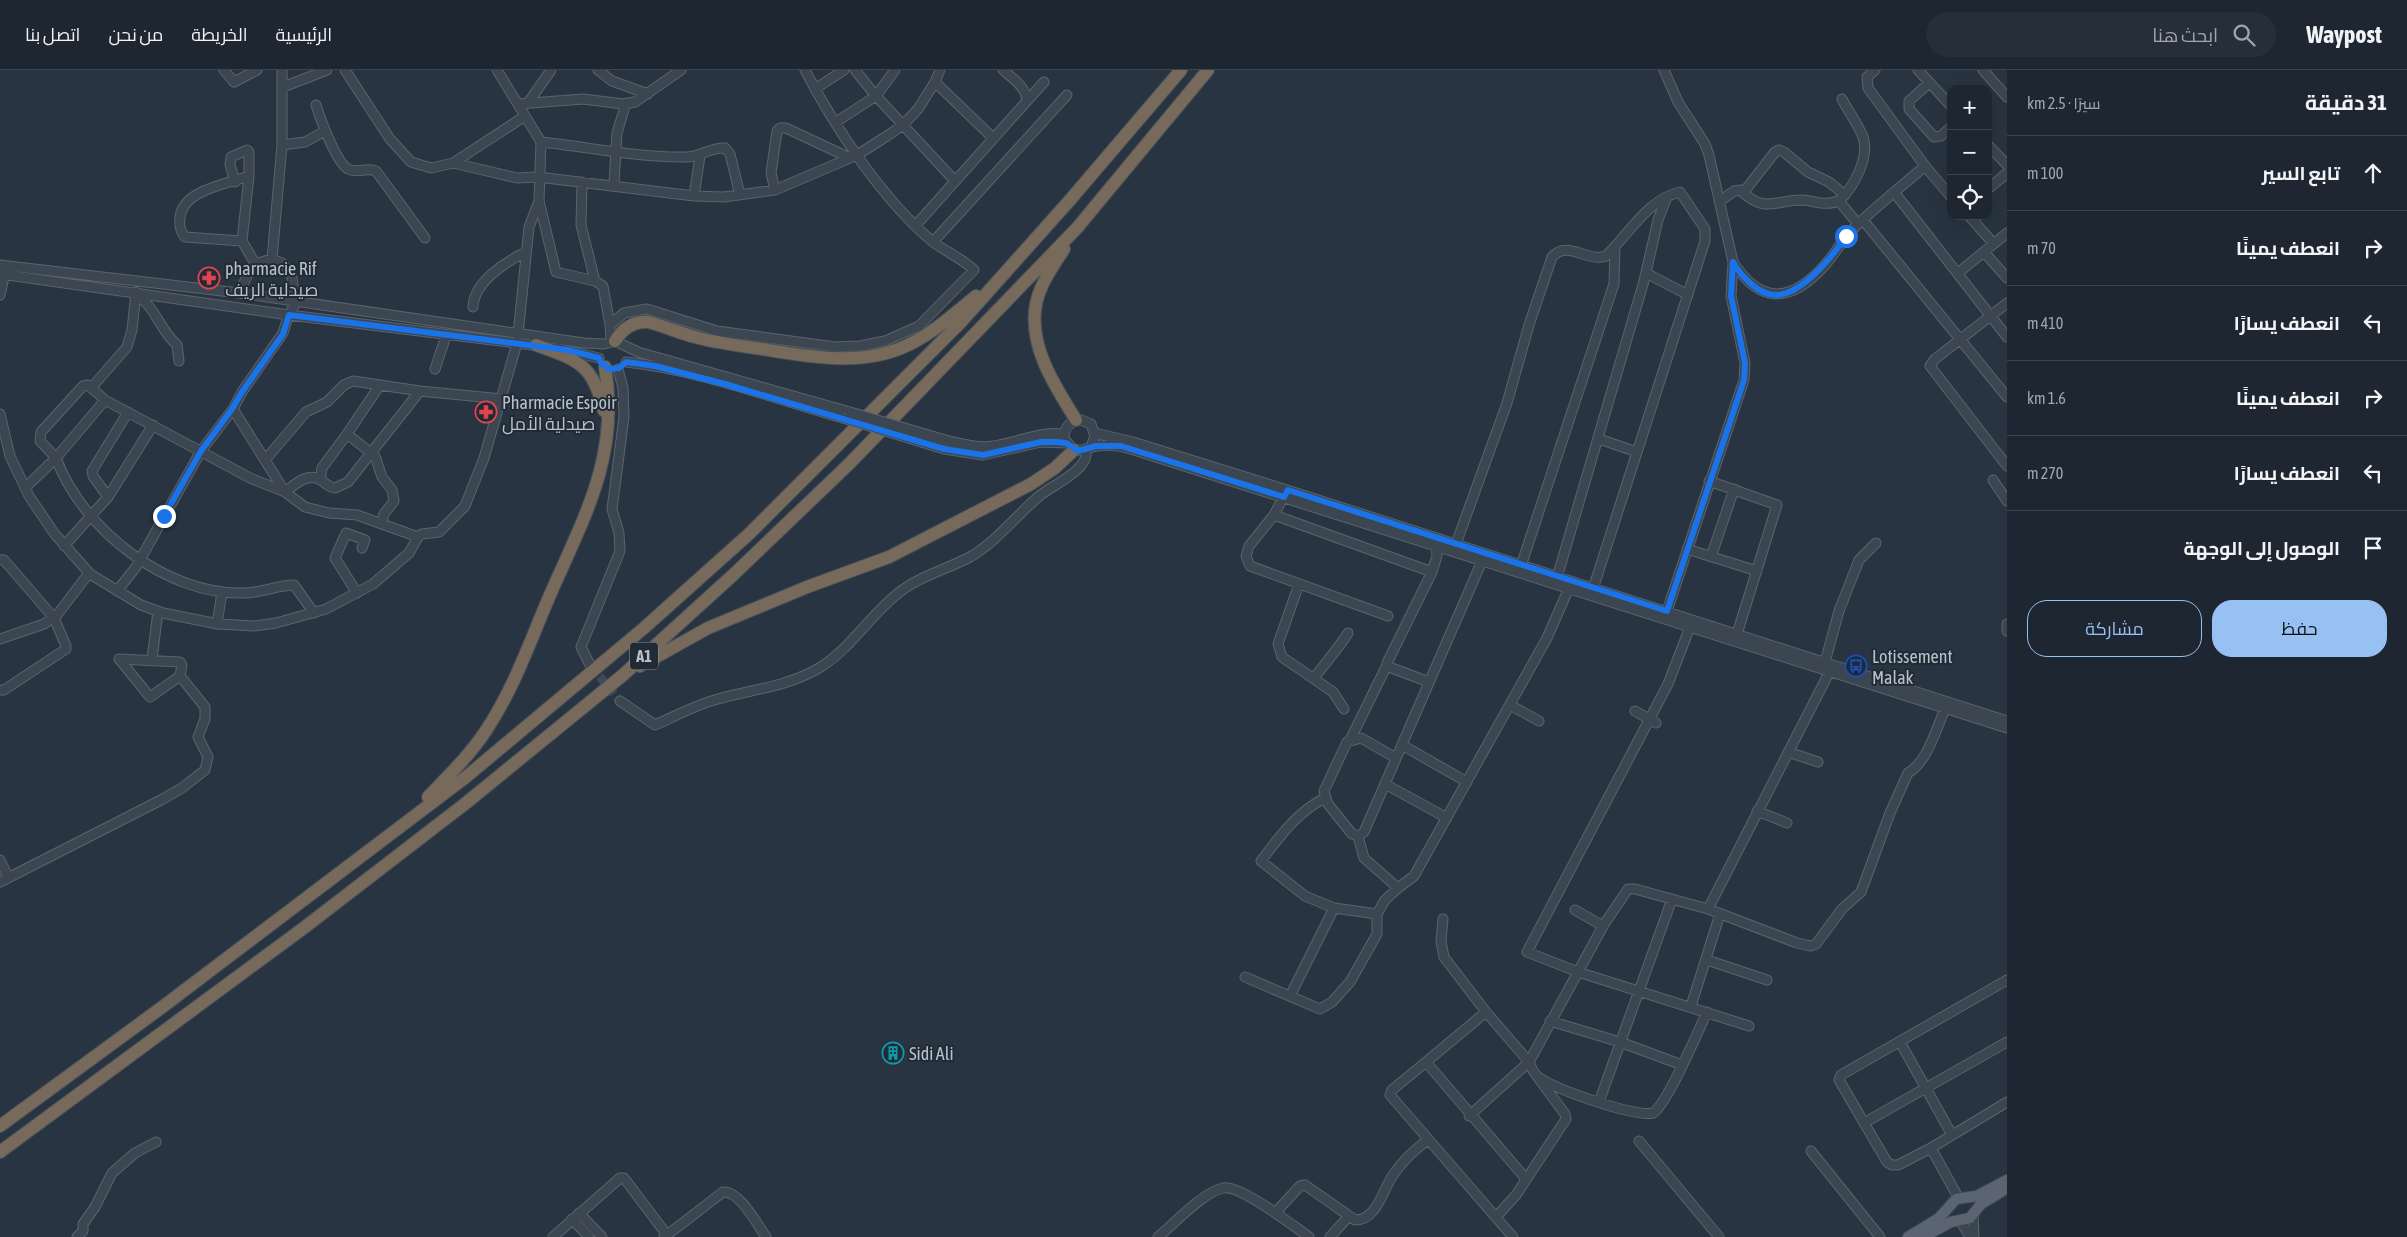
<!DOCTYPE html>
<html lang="ar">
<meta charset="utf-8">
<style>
body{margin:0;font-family:"Asap Condensed",Cairo,sans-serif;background:#262f39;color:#f1f3f6;direction:rtl}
.controls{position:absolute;right:15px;top:15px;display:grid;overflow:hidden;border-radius:10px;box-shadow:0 5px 20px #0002}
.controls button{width:45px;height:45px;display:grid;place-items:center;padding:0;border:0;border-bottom:1px solid #3c444d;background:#1e2731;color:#f1f3f6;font:25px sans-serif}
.stop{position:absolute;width:15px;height:15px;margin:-11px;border:4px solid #1a73e8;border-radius:50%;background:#fff}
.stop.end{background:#1a73e8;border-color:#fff;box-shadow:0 1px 5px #0008}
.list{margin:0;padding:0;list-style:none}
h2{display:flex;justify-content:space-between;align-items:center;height:65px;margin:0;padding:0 20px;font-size:21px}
h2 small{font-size:16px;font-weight:400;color:#a1a5ab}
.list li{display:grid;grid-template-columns:32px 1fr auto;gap:15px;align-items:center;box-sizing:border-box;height:75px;padding:0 20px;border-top:1px solid #3c444d}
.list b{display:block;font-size:19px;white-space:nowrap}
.list em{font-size:16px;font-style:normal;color:#a1a5ab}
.actions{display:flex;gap:10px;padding:15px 20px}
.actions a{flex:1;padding:11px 0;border:1px solid #97c0f3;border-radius:20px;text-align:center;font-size:18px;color:#97c0f3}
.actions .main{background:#97c0f3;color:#111}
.icon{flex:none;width:28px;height:28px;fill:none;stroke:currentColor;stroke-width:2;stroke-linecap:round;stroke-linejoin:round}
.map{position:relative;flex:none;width:2007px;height:1167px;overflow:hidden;direction:ltr}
header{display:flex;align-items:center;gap:30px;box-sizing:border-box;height:70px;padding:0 25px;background:#1e2731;border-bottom:1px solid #3c444d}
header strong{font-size:24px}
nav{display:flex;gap:28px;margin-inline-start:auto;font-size:18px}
.search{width:350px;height:45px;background:#262f39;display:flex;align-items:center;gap:12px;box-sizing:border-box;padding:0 18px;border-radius:28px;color:#a1a5ab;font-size:19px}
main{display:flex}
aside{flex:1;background:#1e2731}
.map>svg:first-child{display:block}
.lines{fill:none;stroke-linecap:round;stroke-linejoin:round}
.minor-tunnel{stroke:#3e4956;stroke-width:9;stroke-dasharray:9 4.5;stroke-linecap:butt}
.minor-casing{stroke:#5a646e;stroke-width:11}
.major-casing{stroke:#464f5a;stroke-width:12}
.highway-casing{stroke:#47515b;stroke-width:14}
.minor{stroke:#3c4651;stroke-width:9}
.major{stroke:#5b6571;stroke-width:10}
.highway{stroke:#776a5a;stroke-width:12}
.minor-bridge-casing{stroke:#5a646e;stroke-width:11;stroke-linecap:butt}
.minor-bridge{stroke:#3c4651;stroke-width:9}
.route{stroke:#1a73e8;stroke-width:6}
.labels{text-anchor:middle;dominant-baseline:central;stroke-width:4;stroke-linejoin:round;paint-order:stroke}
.shield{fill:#212b36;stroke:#8b949e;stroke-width:1}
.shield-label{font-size:16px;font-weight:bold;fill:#b9c1cb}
.poi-label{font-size:18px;fill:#b9c1cb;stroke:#212b36;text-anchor:start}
</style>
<header>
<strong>Waypost</strong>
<div class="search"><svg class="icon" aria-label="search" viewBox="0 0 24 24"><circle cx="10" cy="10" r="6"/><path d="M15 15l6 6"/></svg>ابحث هنا</div>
<nav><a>الرئيسية</a><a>الخريطة</a><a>من نحن</a><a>اتصل بنا</a></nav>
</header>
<main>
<aside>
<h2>31 دقيقة<small>سيرًا · 2.5 km</small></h2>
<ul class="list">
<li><svg class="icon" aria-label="ahead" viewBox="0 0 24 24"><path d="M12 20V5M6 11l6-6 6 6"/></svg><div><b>تابع السير</b></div><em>100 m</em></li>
<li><svg class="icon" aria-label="right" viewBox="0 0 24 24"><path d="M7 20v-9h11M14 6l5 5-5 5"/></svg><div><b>انعطف يمينًا</b></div><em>70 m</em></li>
<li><svg class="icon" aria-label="left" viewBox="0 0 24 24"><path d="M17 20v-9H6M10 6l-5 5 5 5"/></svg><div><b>انعطف يسارًا</b></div><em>410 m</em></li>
<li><svg class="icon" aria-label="right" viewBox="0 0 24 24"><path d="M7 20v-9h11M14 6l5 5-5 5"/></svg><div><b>انعطف يمينًا</b></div><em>1.6 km</em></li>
<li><svg class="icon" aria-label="left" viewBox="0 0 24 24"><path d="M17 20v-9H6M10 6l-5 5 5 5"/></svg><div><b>انعطف يسارًا</b></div><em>270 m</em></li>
<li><svg class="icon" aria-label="arrive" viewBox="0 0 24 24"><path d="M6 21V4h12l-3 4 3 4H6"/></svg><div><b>الوصول إلى الوجهة</b></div></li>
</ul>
<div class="actions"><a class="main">حفظ</a><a>مشاركة</a></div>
</aside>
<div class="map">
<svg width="2007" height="1167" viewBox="0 0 2007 1167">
<rect width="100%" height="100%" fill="#283441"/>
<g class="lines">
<path class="minor-tunnel" d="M 591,596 L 620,631"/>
<g class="minor-casing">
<path id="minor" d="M 224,0 L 234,12 L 257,0
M 345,0 L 390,69 L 411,92 L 431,98 L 453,93 L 517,108 L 538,107 L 694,126 L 724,127 L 775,120 L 857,85 L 887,66 L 903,55 L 918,39 L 935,12 L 940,0
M 497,0 L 541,72 L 539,131 L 529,157 L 518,265
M 598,0 L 612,11 L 648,24
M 855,0 L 876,26 L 955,111
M 1003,0 C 1012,8 1029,19 1026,32
M 1664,0 L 1678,32 L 1705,74 L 1709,85 L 1733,192 C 1761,236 1792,232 1825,195 C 1835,184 1842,170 1853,159 C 1875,137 1901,117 1925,96
M 1875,0 L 1867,7 L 1868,18 L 1925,96 L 1951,127
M 1918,0 L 1951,36
M 1983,0 L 2007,27
M 935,12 L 993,68
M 1929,13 L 1909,31 L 1909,39 L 1934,67 L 1941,66 L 1951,57
M 283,17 L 327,0
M 815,19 L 844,0
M 528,33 L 551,0
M 518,34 L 583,29 L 623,34 L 635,32 L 681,0
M 316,35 C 320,48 337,94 348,99 C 357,104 366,97 376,101 L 425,168
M 836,52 L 876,26 L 895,0
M 541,72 C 589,77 639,88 688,87 C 701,86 712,77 725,78 L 730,84 L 740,125
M 282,75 L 305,72 L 325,61
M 1988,75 L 2007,95
M 453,93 L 525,46
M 235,112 L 230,94 L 231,87 L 247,80 L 249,82 L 249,106 L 242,171 L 256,195
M 614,114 L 617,63 L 626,33
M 1988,119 L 2007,103
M 775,120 L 771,103 L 777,61 L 780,58 L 786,58 L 850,88
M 1894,122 L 2007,267
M 1743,123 L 1775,82 L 1779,80 L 1784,82 L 1808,102 L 1829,112 L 1845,125
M 694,126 L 700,86
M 539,131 L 556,202 L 595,211 L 581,155 L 582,112
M 1839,131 L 1858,154
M 1719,132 L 1734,121 L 1740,120 C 1765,144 1775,130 1802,130 C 1816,131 1826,137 1840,130 C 1854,117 1870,86 1863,67 C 1858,54 1848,41 1842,29
M 1969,146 L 1994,174
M 1863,150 L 2007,327
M 916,155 L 1044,12
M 242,171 L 185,167 C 180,161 179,156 180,148 C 182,120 227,114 249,106
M 933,172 L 1067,25
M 1984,182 L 2007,208
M 272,189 L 282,75 L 282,0
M 0,195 L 239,223 L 584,273 L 604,274 L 615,271 L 638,282 L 850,342
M 1646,203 L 1688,225
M 1958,203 L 2007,163
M 0,204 L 289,245 L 540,276
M 595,211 L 603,216 L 610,255
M 0,225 L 6,198
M 136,225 C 155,235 160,261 177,275 L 179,291
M 2007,233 L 1935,289 L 1930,296 L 2007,396
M 473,237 C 474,212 505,192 526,182
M 611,271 L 610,255 L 624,243 L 647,239 L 717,261 L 835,277 L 860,276 L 885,271 L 919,256 L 974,200 C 962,188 946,182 933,172 C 883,130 835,58 805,0
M 555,278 L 599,288
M 626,292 C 700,300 772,328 843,348
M 435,299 L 446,266
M 92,317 L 127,277 L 132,260 L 136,222
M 105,330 L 56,388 C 82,459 167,526 245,523 C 262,523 278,515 294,515 L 314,543
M 233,339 L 285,422 L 305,437 L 329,443 L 357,445 L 418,467
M 0,344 L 10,386 L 29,426 L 54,463 L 90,504 L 141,535 L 163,543 L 218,554 L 254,556 L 276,553 L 326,539 L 373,514 L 409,483 L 418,467 L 422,464 L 439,462 L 465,436 L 484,388 L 517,273
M 1095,363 L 1133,372 L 1287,420 L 2007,651
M 347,364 L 375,386 L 382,407 L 392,420 L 394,431 L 384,444 L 382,453
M 1599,369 L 1637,382
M 949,371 C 967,375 982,379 999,375 C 1021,371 1042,361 1064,364
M 1091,377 L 1095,366 L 1091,354 L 1081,350 C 1070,351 1064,357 1064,369 L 1074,380 C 1083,382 1088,377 1097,376 C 1110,374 1122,376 1134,380 L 2007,658
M 944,379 L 983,385 L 1041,372 L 1066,373
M 265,390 L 306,342 L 327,332 L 344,315 L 353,311 L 420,321 L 502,329
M 320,410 L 322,398 L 347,364 L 380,315
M 1993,410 L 2007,431
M 1709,411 L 1777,435 L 1737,564
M 25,418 L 56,388 L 40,371 L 41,362 L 83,316 L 88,315 L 105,330 L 250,408 L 285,422
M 285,422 C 295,414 308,402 321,410 C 326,414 329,417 335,418 L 348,412 L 420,321
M 1285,424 L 1274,445 L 1249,476 L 1246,486 L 1250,496 L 1388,546
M 108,427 L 93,406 L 92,401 L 128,342
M 1274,445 L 1432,502
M 1456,474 L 1507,333 L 1529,255 L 1552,187 C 1568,169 1587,193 1606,186 C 1629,164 1648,129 1680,122 L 1705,159 L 1705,171 L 1592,522
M 64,476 L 108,427 L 153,355
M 1687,479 L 1757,501
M 1711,487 L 1734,419
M 0,490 L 4,490 L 54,548 L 66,576 L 66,579 L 4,620 L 0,620
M 1520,499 L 1614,214 L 1615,176
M 1556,511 L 1644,211 L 1658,150 L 1667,127
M 1299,514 L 1278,574 L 1282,587 L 1333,622 L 1344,639
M 117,521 L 136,497 L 201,381 L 233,339 L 242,322 L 283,263 L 288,247 L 296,232 L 291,202 L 282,193 L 272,189 L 261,192 L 250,200 L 239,223
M 357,523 L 335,488 L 346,463 L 365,470 L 362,478
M 1667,541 L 1744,310 L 1745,293 L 1731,226 L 1733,193
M 217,554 L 222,522
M 2007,554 L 2007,561
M 1690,557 L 1668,614 L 1527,882 L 1578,902 L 1749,956
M 0,569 L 44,554 L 57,545 L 89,503
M 119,589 L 180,592 L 182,595 L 180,606 L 150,627 Z
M 152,589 L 158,541
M 1825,592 L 1839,541 L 1859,490 L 1876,473
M 590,595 L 581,577 L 620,481 L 619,463 L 612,439 L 624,347 L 623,318 L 618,299
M 1315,607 C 1326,592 1338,579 1348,563
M 1429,612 L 1389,597 L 1387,593 L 1432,502 L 1437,486 L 1436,473
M 620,631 L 655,655 C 676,646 695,635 718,629 C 751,620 789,616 819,598 C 849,580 869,547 896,525 C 917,507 945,500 970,487 C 996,472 1015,447 1038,427 C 1052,415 1090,400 1086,380
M 1510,635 L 1539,651
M 1635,641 L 1656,653
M 1350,670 L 1387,595
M 1402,675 L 1467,712
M 1788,682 L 1818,692
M 1396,688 L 1361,668 L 1347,672 L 1324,721 L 1328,734 L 1352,764 L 1358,766 L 1364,762 L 1482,491
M 1385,714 L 1447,748
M 1325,728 C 1298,741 1279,767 1261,791 L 1305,826 L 1334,838 L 1377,844
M 1757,741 L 1787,753
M 1358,766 L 1364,788 L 1398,818
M 0,790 L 8,807
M 0,812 L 161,730 L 182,718 L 205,700 L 208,687 L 198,667 L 205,649 L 205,637 L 180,606
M 1708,839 L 1832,597
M 1575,840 L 1603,856
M 1443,849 L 1441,871 L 1444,887 L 1486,942
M 1707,890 L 1767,910
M 1245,907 L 1320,939 L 1332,932 L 1350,912 L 1377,864 L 1377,844 L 1385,830 L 1398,818 L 1414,806 L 1547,568 L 1569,518
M 2007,910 L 1841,1005 L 1839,1010 L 1887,1092 L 1892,1095 L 1898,1095 L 1931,1078 L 2007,1032
M 1290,926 L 1334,838
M 1691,936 L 1720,844
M 1707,942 C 1698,961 1668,1033 1653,1043 C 1633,1047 1554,1019 1537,1006 C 1533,1002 1531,997 1529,992 L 1603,856 L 1628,819 L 1635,819 L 1708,839 L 1797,873 L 1810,876 L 1816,874 L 1842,839 L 1861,822 L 1890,743 L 1908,703 C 1928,691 1936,659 1945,639
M 1550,951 L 1620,972 L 1682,995
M 1900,972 L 1952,1065
M 1426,992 L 1392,1020 L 1390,1025 L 1513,1167
M 1599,1032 L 1672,829
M 1469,1046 L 1529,992 L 1486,942 L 1426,992 L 1526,1109
M 1864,1053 L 2007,972
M 1639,1071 L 1719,1167
M 1931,1078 L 1958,1127
M 1811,1081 L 1880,1167
M 579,1143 L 602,1167
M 1275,1143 L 1300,1116 L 1305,1115 L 1355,1150 C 1377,1150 1382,1121 1393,1105 C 1402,1092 1415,1079 1428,1070
M 1973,1145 L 1974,1167
M 1496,1147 L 1516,1125 L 1566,1049 L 1565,1044 L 1539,1009
M 572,1149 L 589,1167
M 1960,1150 L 1970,1167
M 667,1165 L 723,1122 C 739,1120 757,1154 766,1167
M 77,1167 L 83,1161 L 83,1154 L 95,1137 L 112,1103 L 135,1083 L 156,1072
M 553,1167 L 620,1108 L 624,1108 L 667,1165 L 664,1167
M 1158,1167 C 1175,1153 1202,1123 1223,1118 C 1239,1114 1294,1156 1309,1167
M 1330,1167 L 1349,1146"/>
</g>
<g class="major-casing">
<path id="major" d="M 1908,1167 L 1939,1148 L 1956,1129 L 1977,1126 L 2007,1110
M 1923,1167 L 1951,1152 L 1970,1148 L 1981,1134 L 2004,1120"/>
</g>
<g class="highway-casing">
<path id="highway" d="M 1064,179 C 1053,196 1040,214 1036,234 C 1028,276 1055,316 1076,350
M 615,271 C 623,258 633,251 648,252 C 664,256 679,263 695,267 C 717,273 740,276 762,279 C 810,287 863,297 908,275 C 933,263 954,244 976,226
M 536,275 C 578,290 593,294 604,341
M 640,596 L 708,558 L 807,517 L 889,487 L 1031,414 L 1055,398 L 1074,380
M 428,727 C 448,706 469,686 485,662 C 514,619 530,571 550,525 C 584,447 620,386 605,297
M 0,1056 L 161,938 L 466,707 L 644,558 L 749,464 L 961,252 L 1070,130 L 1181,0
M 0,1082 L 305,857 L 466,733 L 623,605 L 733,505 L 849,394 L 1077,158 L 1208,0"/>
</g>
<use href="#minor" class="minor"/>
<use href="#major" class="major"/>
<use href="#highway" class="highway"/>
<g class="minor-bridge-casing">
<path id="minor-bridge" d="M 850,342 L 949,371
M 843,348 L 944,379"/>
</g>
<use href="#minor-bridge" class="minor-bridge"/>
</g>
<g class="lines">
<path class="route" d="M 164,446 L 201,381 L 232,339 L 242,322 L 283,264 L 289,245 L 568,280 L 599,288 L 601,293 L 609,299 L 619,298 L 626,292 L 655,296 L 725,314 L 944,379 L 983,385 L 1041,372 L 1056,372 L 1066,373 L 1078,381 L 1096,376 L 1121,376 L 1284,427 L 1288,420 L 1667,541 L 1744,310 L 1745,293 L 1731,226 L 1733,192 C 1741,206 1759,226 1777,225 C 1802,224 1833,186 1846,166"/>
</g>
<defs>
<g id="pharmacy-ring" transform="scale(1.125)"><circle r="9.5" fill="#212b36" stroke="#e0444e" stroke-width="1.5"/><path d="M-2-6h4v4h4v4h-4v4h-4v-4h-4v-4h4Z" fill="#e0444e"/></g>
<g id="bus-ring" transform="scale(1.125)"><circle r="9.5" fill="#212b36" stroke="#1a4fb4" stroke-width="1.5"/><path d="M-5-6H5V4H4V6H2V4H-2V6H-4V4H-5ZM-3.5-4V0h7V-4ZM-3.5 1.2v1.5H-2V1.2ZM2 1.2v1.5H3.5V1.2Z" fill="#1a4fb4"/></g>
<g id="building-ring" transform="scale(1.125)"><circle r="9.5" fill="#212b36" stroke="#0f9aa8" stroke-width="1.5"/><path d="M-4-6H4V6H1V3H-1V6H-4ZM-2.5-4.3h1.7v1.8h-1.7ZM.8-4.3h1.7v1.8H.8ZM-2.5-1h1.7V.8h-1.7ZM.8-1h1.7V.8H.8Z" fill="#0f9aa8"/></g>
</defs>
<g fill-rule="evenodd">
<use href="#pharmacy-ring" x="209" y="208"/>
<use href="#pharmacy-ring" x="486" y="342"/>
<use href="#bus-ring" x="1856" y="596"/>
<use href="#building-ring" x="893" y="983"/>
</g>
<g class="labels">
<rect class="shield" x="630" y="572.5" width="28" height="27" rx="4"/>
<g class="shield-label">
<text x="644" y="586">A1</text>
</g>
<g class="poi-label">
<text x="225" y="198">pharmacie Rif<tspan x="225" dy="21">صيدلية الريف</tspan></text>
<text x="502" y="332">Pharmacie Espoir<tspan x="502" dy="21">صيدلية الأمل</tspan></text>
<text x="1872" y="586">Lotissement<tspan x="1872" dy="21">Malak</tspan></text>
<text x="909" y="983">Sidi Ali</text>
</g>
</g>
</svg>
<div class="controls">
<button>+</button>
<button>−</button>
<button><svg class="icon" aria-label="locate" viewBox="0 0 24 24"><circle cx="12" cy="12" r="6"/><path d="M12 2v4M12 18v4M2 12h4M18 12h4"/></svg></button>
</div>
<div class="stop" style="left:1846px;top:166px"></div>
<div class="stop end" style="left:164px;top:446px"></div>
</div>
</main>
